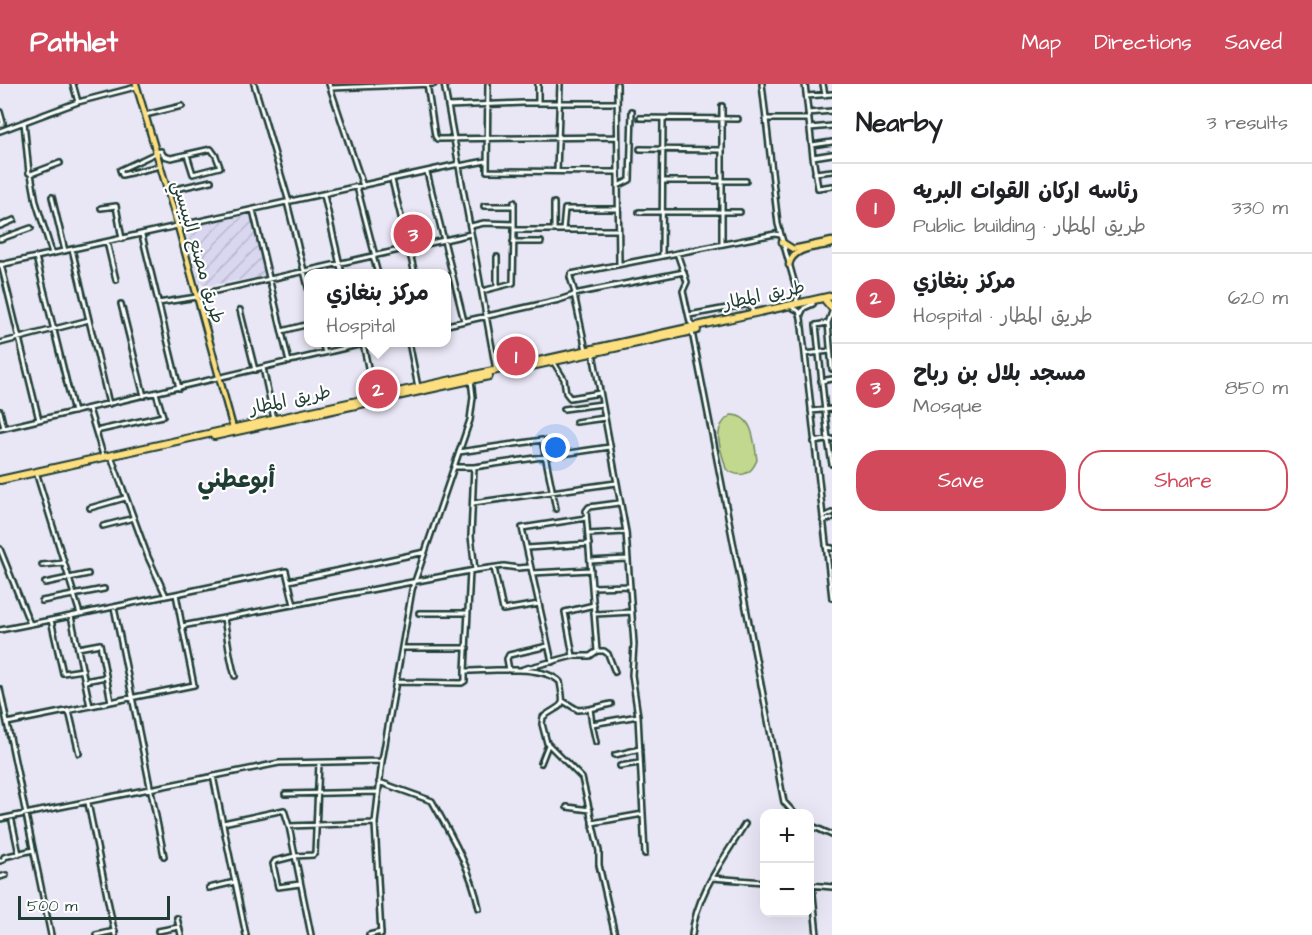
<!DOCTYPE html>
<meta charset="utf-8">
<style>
body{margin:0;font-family:"Architects Daughter","Playpen Sans Arabic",sans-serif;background:#f2f2f2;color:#202124}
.controls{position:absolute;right:18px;bottom:18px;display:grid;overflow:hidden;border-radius:12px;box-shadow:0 6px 24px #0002}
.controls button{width:54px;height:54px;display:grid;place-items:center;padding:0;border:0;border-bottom:2px solid #e0e0e0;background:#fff;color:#202124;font:30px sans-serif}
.scale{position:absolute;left:18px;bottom:15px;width:152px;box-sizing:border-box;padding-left:6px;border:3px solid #1f3d34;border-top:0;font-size:16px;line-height:21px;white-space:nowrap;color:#1f3d34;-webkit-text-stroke:4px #fff;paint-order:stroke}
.you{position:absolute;left:556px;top:364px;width:21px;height:21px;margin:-15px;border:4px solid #fff;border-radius:50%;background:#1a73e8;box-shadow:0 0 0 9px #1a73e833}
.badge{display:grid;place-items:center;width:39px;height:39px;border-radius:50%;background:#d1495b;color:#fff;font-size:20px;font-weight:700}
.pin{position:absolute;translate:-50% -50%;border:3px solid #fff;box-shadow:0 2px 6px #0006}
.popup{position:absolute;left:304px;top:185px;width:147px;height:78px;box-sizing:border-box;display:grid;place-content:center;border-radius:12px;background:#fff;filter:drop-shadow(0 2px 4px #0005);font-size:20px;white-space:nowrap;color:#757577}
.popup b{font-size:22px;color:#202124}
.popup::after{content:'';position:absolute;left:50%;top:100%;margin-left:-12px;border:12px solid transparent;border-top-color:#fff}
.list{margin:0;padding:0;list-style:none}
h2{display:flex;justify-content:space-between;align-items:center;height:78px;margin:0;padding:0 24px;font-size:26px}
h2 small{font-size:20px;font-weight:400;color:#757577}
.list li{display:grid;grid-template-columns:39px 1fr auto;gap:18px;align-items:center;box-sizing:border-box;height:90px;padding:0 24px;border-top:2px solid #e0e0e0}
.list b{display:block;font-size:22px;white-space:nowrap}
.list p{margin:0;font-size:20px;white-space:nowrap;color:#757577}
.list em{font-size:20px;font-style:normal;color:#757577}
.actions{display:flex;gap:12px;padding:18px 24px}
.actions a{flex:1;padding:14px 0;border:2px solid #d1495b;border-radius:24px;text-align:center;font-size:21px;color:#d1495b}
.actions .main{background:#d1495b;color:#fff}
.map{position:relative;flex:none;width:832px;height:851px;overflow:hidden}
header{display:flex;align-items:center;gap:36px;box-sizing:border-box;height:84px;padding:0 30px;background:#d1495b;color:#fff}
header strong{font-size:28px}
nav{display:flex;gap:33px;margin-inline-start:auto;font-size:21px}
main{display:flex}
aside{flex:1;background:#fff}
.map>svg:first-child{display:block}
.industrial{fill:url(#industrial-furrows)}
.green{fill:#c2d88e;stroke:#708a61;stroke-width:1.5}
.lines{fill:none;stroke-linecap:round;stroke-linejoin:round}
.minor-casing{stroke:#1f3d34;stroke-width:8}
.major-casing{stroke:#1f3d34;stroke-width:9}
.highway-casing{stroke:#1f3d34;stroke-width:10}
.minor{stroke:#fff;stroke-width:3}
.major{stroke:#fedf80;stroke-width:4.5}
.highway{stroke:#fedf80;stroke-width:6}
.labels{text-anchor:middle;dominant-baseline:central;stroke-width:4.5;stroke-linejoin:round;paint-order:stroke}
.street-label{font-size:18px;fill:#1f3d34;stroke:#fff}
.district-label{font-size:24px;font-weight:bold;fill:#1f3d34;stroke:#fff}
</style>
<header>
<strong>Pathlet</strong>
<nav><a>Map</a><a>Directions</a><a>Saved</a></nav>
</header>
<main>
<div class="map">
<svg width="832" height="851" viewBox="0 0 832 851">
<defs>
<pattern id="industrial-furrows" width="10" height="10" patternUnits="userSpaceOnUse" patternTransform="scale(1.5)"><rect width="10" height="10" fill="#d9d6f0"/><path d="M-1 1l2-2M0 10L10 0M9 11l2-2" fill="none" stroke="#bab9ce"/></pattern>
</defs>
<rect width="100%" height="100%" fill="#e9e7f6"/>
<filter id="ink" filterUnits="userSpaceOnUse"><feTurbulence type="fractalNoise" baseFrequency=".0167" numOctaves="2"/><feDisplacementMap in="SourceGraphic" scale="12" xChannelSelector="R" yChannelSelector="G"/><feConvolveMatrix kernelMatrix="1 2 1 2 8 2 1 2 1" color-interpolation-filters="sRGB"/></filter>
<g filter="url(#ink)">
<path class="industrial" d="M 250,130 L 265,192 L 205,202 L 199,198 L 186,145 Z"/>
<path class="green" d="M 731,331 C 754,331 754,358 757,376 C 751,391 740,395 726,385 C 721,364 710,345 731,331 Z"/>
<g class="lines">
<g class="minor-casing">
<path id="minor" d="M 73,0 L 78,18
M 254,0 L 289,118
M 329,0 L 363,102
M 427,0 L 435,52 L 437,55 L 617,53
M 444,0 L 496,286
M 488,0 L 487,87 L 617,88
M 538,0 L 538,19
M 617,0 L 619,180
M 762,0 L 778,140 L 798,211 L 796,219
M 805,0 L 813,73 L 832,70
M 823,0 L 825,11
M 331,4 L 434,0
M 807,12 L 832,10
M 448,22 L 523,19 L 617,19
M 0,28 L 3,39 L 0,42
M 808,29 L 832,27
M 145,31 L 182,22
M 640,34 L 738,35
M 766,35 L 809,35
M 24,38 L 29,89 L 31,90
M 810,44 L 832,42
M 0,47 L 78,18 L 136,3
M 812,61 L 832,58
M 640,65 L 721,66
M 155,68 L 161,67 L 164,72 L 171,74 L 211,65 L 216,72 L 220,83 L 193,90 L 187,71
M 156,69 L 120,86 L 122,91 L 160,82
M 813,73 L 818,104 L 832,102
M 459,82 L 486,77
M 557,87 L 560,0
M 427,88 L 464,237
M 815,89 L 832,87
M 392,96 L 415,190
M 663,97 L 746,97
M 618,102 L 630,96 L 632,27
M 357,103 L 375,172
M 167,107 L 211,97
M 324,111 L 342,190
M 52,113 L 65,167
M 287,118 L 309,207
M 554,119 L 554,146 L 618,146
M 484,122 L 514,122
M 101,124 L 116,122 L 122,155
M 253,126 L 289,278
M 639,128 L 740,128
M 0,142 L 14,136
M 471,142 L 484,139 L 514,140
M 514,146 L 514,118
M 563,146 L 565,125 L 618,125
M 142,151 L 179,304
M 0,155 L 31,144
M 107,158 L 116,196
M 513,158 L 541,158
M 722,160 L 722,22
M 72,165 L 109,320
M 52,169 L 36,118 L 31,90 L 60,79
M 677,169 L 687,198 L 683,207 L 690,238 L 693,241
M 373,172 L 378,190
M 662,172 L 663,35
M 36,173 L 74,328
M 1,180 L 39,336
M 0,181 L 459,80
M 497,203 L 497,173
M 482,207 L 513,199 L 514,146 L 554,146
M 575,209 L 570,193 L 571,190 L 775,150 L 780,151
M 198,211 L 471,150
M 158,219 L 197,213
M 121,220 L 144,312
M 793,224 L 799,227 L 801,234 L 832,514
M 240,226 L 255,286
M 832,228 L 828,239 L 832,285
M 801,230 L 804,224 L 813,220
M 689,231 L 749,220 L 754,229
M 828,239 L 816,241 L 828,356 L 832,380
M 447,241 L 559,216 L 574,211
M 282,247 L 309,240
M 692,248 L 784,718 L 795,730
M 322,258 L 325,269
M 409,258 L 418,303
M 0,259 L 89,236
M 363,260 L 374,311
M 586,266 L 574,210 L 684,188
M 593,269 L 626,448 L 634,560 L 632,591 L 638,632
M 805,270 L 830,267
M 554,279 L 564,295 L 566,309 L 570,314 L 600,309
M 263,284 L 274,335
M 821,297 L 832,295
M 89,325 L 103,371
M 564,325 L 602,320
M 0,327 L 4,344
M 811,327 L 832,325
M 576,338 L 605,334
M 0,345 L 371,258
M 96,347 L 163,332 L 156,309
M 814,358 L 832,355
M 459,368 L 542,356 L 556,425
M 112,375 L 148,473 L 166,512 L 176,510
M 454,383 L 474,383 L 610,363
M 37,391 L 80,530 L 71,532 L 90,622
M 473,419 L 616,399
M 90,424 L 125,414
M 823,433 L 832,429
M 823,437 L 832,434
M 103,442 L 134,434
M 588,450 L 625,448
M 826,463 L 832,464
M 527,464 L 589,460
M 0,465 L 30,540
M 590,477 L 627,475
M 42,481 L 64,479
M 494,484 L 503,526 L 539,520
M 475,486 L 504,482 L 518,484 L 530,483
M 470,487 L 465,587 C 490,587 542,580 560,598 C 565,626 564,618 543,633 L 542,640 L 547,659 L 582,694 L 599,767 L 599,781 L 615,851
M 532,489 L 591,486
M 289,497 L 425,468
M 45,499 L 88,490
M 592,503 L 630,502
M 42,517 L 104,505
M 114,523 L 164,772
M 419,529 L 468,529
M 80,530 L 166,512
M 595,530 L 632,528
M 71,532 L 51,536 L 63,589 L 83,586
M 224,535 C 228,555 229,573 235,592
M 182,542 L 176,510 L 286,487 L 294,521
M 0,546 L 51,536
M 78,564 L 100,560 L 111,618
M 402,564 L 467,564
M 597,567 L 586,427 L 589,423 L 619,419
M 573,572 L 565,528 L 594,521
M 552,578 L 522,444 L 586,434
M 523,585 L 573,572 L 590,572 L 597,567 L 604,567 L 608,570 L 615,588
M 509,586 L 507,575 L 509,571 L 548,562
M 85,597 L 106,593
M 396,598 L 462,599 L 465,597 L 465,587
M 0,605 L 51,851
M 563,617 L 578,626 L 590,625 L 592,640
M 590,625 L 611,620
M 69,627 L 79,669
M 7,639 L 194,601 L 182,542 L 475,486 L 471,452 L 474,383
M 596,658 L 592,640 L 638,632 L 643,730
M 615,671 L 640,665
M 541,679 L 548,661
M 620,682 L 639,679
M 213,692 L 246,851
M 379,698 L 432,717 C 451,751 471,785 479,824
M 285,710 L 377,708
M 88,719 L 115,851
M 567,723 L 590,726
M 0,735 L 279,679 L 382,677
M 12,737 L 19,770
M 223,739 L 284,726 L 289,742
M 592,739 L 643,730 L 645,770
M 810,741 L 832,751
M 0,777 L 3,776 L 4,773 L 33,766
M 0,793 L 6,791
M 712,794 L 764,798
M 300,800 L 278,803 L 273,780 L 275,777 L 295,772 L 313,771 L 315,769 L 319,679
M 810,801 L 832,803
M 812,801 L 817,851
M 209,804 L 235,798
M 177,834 L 181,851
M 158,847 L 179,843
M 96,851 L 115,847
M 311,851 L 289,742 L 375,739
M 369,851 L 381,848
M 381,851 L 375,739 L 382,677 L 412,506 L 470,336 L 473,313 L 471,296
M 692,851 C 696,810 724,775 745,740"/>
</g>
<g class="major-casing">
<path id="major" d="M 136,0 L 178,142 L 233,344
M 782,158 L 793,165 L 832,157
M 789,181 C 793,163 815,164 832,160"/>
</g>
<g class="highway-casing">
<path id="highway" d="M 826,217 L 832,224
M 522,284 L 697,246
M 214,352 L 489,292
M 0,396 L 832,212"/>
</g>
<use href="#minor" class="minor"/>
<use href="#major" class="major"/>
<use href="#highway" class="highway"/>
</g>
</g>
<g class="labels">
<g class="street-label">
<text transform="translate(198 168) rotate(74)">طريق مصنع البيبسي</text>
<text transform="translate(764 211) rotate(-12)">طريق المطار</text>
<text transform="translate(290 316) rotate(-12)">طريق المطار</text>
</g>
<g class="district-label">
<text x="236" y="396">أبوعطني</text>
</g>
</g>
</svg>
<div class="controls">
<button>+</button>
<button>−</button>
</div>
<div class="scale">500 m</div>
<div class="you"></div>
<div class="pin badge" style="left:516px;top:272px">1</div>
<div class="pin badge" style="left:378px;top:305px">2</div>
<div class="popup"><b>مركز بنغازي</b>Hospital</div>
<div class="pin badge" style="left:413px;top:150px">3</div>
</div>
<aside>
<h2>Nearby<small>3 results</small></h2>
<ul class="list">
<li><span class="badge">1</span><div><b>رئاسه اركان القوات البريه</b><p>Public building · طريق المطار</p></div><em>330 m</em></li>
<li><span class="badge">2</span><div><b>مركز بنغازي</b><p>Hospital · طريق المطار</p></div><em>620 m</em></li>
<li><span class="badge">3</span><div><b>مسجد بلال بن رباح</b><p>Mosque</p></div><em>850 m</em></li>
</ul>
<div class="actions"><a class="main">Save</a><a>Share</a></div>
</aside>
</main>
